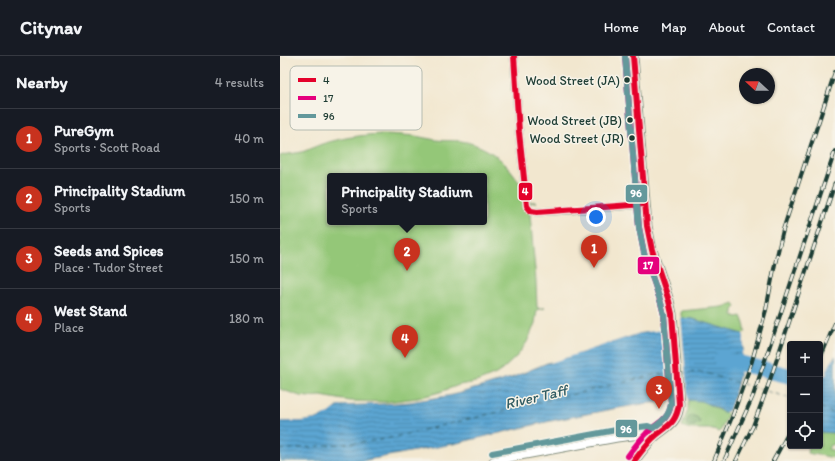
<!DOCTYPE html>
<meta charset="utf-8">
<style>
body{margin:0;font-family:Itim,sans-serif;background:#20242c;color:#f1f3f6}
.controls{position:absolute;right:12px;bottom:12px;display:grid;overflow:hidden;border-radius:4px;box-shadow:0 1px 3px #0004}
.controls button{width:36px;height:36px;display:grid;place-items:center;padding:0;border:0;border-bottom:1px solid #363941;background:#171b24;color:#f1f3f6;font:20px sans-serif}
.compass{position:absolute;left:459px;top:12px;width:36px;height:36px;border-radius:50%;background:#171b24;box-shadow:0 1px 3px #0004;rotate:291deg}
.you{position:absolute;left:316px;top:161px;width:14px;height:14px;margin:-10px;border:3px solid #fff;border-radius:50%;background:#1a73e8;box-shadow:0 0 0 6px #1a73e833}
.badge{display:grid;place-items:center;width:26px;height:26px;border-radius:50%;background:#c8321e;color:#fff;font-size:13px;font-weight:700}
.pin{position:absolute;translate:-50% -33px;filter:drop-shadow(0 1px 2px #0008)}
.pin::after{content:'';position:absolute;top:21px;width:14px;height:12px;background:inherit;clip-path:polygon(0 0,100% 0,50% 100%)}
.popup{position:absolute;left:47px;top:117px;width:160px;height:52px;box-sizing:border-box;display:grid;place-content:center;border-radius:4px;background:#171b24;filter:drop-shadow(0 1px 3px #0005);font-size:13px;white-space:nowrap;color:#9ea1a6}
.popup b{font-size:15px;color:#f1f3f6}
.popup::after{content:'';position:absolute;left:50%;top:100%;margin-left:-8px;border:8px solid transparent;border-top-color:#171b24}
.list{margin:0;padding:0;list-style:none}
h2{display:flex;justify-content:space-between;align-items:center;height:52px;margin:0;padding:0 16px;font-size:17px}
h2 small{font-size:13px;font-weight:400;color:#9ea1a6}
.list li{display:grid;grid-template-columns:26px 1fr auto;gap:12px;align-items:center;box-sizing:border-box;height:60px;padding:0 16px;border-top:1px solid #363941}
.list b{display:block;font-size:15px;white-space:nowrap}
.list p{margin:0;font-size:13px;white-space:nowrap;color:#9ea1a6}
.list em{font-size:13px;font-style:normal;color:#9ea1a6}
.icon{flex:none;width:22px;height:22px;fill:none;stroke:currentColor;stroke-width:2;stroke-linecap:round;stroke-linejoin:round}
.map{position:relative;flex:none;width:555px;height:405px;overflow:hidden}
header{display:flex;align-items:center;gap:24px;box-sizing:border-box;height:56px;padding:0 20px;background:#171b24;border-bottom:1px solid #363941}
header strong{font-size:19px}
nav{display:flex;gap:22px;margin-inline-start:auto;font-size:14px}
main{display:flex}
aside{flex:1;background:#171b24}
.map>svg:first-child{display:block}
.grass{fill:#94c778;stroke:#5a8256;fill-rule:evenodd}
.forest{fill:url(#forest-firs);stroke:#4b744e}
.water{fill:url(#water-rules);stroke:#3d7183}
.pier{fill:#f2e7cf}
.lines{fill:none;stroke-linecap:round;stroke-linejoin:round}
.river{stroke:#5ba5d2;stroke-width:16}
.ferry{stroke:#315c63;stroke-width:1;stroke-dasharray:5 4;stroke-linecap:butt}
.minor-casing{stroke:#889282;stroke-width:9}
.tertiary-casing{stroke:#889282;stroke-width:11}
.minor{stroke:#fff;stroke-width:7}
.tertiary{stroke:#fff;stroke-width:9}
.rail-casing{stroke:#1f3d34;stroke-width:4}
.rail{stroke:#f7f3e8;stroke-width:2.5;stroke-dasharray:8;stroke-linecap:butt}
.bus-1-casing{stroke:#f7f3e8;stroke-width:9}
.bus-2-casing{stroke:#f7f3e8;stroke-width:9}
.bus-3-casing{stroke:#f7f3e8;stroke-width:9}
.bus-1{stroke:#e4002b;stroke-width:6}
.bus-2{stroke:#e5007d;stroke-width:6}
.bus-3{stroke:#63989b;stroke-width:6}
.bus-dot{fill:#1f3d34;stroke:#f7f3e8;stroke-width:1.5}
.labels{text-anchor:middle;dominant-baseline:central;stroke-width:3;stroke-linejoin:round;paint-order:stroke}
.bus-label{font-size:13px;fill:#1f3d34;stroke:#f7f3e8;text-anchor:end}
.water-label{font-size:15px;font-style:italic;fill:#315c63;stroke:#f7f3e8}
.key{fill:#f7f3e8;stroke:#b6bcb2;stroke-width:1}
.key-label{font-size:11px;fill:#1f3d34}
.line-badge{stroke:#f7f3e8;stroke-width:1.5}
.badge-label{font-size:11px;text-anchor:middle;font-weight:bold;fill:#fff}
</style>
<header>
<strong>Citynav</strong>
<nav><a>Home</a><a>Map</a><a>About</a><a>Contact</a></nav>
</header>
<main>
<aside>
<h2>Nearby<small>4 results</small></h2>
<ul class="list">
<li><span class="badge">1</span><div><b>PureGym</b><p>Sports · Scott Road</p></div><em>40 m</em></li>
<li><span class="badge">2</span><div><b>Principality Stadium</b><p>Sports</p></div><em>150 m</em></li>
<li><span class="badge">3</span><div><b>Seeds and Spices</b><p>Place · Tudor Street</p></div><em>150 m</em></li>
<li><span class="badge">4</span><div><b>West Stand</b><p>Place</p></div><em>180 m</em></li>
</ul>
</aside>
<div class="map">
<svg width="555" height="405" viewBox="0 0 555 405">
<defs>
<pattern id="forest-firs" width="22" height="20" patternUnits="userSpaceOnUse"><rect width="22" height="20" fill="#77ac68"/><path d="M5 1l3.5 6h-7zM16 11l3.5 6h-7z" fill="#618d56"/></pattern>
<pattern id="water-rules" width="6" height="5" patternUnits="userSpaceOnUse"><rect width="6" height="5" fill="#5ba5d2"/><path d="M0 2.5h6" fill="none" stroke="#4b88ab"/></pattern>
</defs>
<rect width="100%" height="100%" fill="#f7f3e8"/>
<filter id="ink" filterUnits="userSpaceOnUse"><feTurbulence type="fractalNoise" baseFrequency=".025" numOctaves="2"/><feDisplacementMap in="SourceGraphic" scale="8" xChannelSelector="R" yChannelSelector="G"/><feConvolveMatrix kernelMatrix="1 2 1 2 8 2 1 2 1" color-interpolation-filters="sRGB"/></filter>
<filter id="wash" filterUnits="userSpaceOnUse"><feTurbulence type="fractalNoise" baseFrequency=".012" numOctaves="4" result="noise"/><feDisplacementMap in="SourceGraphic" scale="16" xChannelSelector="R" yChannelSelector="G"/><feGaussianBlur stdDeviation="0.9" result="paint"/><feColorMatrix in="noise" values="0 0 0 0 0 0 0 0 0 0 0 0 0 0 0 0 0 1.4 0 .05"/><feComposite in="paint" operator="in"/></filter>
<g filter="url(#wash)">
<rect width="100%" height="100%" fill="#f2e7cf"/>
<path class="grass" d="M 101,78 C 112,78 123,79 135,80 C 142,81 149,83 156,84 C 164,85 172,84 181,85 C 213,90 238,115 248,146 L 256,146 L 249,147 L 256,225 L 257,252 L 265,252 L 257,254 L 255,267 L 251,277 L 247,286 L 237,300 L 222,314 L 216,318 L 199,325 L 191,327 L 179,329 L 160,336 L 138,342 L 106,346 L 70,345 L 41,340 L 29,341 L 20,340 L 0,333 L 0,100 C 8,97 17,98 25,95 C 30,93 36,90 42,88 C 61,82 81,79 101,78 ZM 50,120 L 204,120 L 204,166 L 50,166 Z
M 454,247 L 456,251 L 453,254 L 453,259 L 457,261 L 461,260 C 463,265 466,271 465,277 L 464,277 L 463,278 L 413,263 L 401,262 L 401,255 L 442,251 L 446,250 Z
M 408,344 C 412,344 417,344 422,345 C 429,348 439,356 446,356 L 448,358 L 440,376 L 429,373 L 410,373 L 402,370 L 408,354 Z
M 540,376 L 555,377 L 555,388 L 550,389 L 548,393 L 555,395 L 555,402 L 527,397 L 528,391 L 526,390 L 540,390 Z"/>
<path class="forest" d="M 411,359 L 417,361 L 420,366 L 419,367 L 413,370 L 409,370 L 406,368 L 408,362 Z"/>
<path class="water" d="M 401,262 L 413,263 L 463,278 L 465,280 C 463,308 458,329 449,355 L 447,355 L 446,356 L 442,356 L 437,352 L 421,345 L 408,344 L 369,347 L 332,353 L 266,366 L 173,388 L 81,405 L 0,405 L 0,365 L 22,365 L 35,363 L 43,360 L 59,350 L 106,348 L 130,346 L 173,339 L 208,329 L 231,322 L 267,307 L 360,277 L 383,273 L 383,272 Z
M 554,300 L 555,300 L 555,377 L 540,376 L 540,327 Z"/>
<path class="pier" d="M 401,260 L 408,346 L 390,347 L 383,274 L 360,277 L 270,307 L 271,304 L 359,275 L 381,272 Z
M 464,276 L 467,280 L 466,295 L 464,297 L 465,299 L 463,315 L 462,317 L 462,319 L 451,356 L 447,358 L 446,356 L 447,355 L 449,355 L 455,338 L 454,336 L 456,335 L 460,319 L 459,316 L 461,315 L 463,299 L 462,298 L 462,296 L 464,294 L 464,280 L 463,278 Z
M 555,298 L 555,300 L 554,301 L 546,316 L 547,317 L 546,319 L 544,319 L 540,327 L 540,323 L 543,318 L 552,299 Z
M 57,349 L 57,351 L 48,358 L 35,363 L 22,365 L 0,365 L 0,363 L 22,363 L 35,361 L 44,358 Z"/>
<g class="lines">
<path class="river" d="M 441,304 L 459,307 L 510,320"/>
<path class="ferry" d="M 400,317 L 422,316 L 510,342
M 540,351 L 555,358
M 0,394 L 101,384 L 378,318 L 393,318"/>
</g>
</g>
<g filter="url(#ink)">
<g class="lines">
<g class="minor-casing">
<path id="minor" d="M 234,0 L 239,76 L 247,150 L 251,155 L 257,156 L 306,153 L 365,148
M 213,405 L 337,382 L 368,378 L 373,382"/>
</g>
<g class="tertiary-casing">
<path id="tertiary" d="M 353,0 L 367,170 L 372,194 L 389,245 L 392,258 L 399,348 C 398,368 385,371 373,382 C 366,389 360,397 354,405"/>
</g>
<use href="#minor" class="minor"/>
<use href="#tertiary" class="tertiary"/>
<g class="rail-casing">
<path id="rail" d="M 540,303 L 555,267
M 434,405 L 452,361 L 472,305 L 486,254 L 495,208 L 503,174 L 555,16
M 444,405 L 473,340 L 555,95
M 456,405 L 473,370 L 489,327 L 555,127
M 493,405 L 510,374"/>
</g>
<use href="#rail" class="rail"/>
<g class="bus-1-casing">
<path id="bus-1" d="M 234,0 L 239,76 L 247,150 L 251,155 L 257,156 L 365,148
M 353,0 L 367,170 L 372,194 L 389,245 L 392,258 L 399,348 C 396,369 386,370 373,382 C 366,389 360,397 354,405"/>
</g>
<g class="bus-2-casing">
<path id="bus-2" d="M 345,1 L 359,171 L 364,197 L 381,247 L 384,259 L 391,348 C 389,365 376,367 366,378 C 359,385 353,393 348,400"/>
</g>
<g class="bus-3-casing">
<path id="bus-3" d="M 212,397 L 336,374 L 368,370 L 373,372 C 383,365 389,360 391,348 L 384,259 L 381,247 L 364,197 L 359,172 L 345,1"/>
</g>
<use href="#bus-1" class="bus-1"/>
<use href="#bus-2" class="bus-2"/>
<use href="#bus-3" class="bus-3"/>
</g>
</g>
<g class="bus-dot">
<circle cx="347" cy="24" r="3.5"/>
<circle cx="350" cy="64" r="3.5"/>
<circle cx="352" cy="82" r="3.5"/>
</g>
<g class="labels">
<g class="bus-label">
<text x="340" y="24">Wood Street (JA)</text>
<text x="342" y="64">Wood Street (JB)</text>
<text x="344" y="82">Wood Street (JR)</text>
</g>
<g class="water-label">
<text transform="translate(256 341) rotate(-13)">River Taff</text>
</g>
</g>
<rect x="10" y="10" width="132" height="64" rx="6" class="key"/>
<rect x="18" y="22" width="18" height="4" fill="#e4002b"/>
<rect x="18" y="40" width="18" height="4" fill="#e5007d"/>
<rect x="18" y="58" width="18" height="4" fill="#63989b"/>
<g class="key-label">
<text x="43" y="28">4</text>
<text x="43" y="46">17</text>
<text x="43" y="64">96</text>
</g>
<g class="line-badge">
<rect x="238" y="126" width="15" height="19" rx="4" fill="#e4002b"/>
<rect x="345" y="128" width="23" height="19" rx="4" fill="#63989b"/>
<rect x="357" y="200" width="23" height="19" rx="4" fill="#e5007d"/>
<rect x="335" y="363" width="23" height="19" rx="4" fill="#63989b"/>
</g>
<g class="badge-label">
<text x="245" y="139">4</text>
<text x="356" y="141">96</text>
<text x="368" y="213">17</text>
<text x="346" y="377">96</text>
</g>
</svg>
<div class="controls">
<button>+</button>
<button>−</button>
<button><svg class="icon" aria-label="locate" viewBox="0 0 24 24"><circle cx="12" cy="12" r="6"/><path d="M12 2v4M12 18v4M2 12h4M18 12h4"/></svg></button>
</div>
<svg class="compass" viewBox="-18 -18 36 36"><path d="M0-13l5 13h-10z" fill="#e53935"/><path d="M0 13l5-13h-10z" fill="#9ea1a6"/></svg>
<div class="you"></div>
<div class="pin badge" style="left:314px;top:212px">1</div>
<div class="pin badge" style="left:127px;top:215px">2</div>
<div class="popup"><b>Principality Stadium</b>Sports</div>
<div class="pin badge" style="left:379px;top:353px">3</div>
<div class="pin badge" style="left:125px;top:302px">4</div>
</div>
</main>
